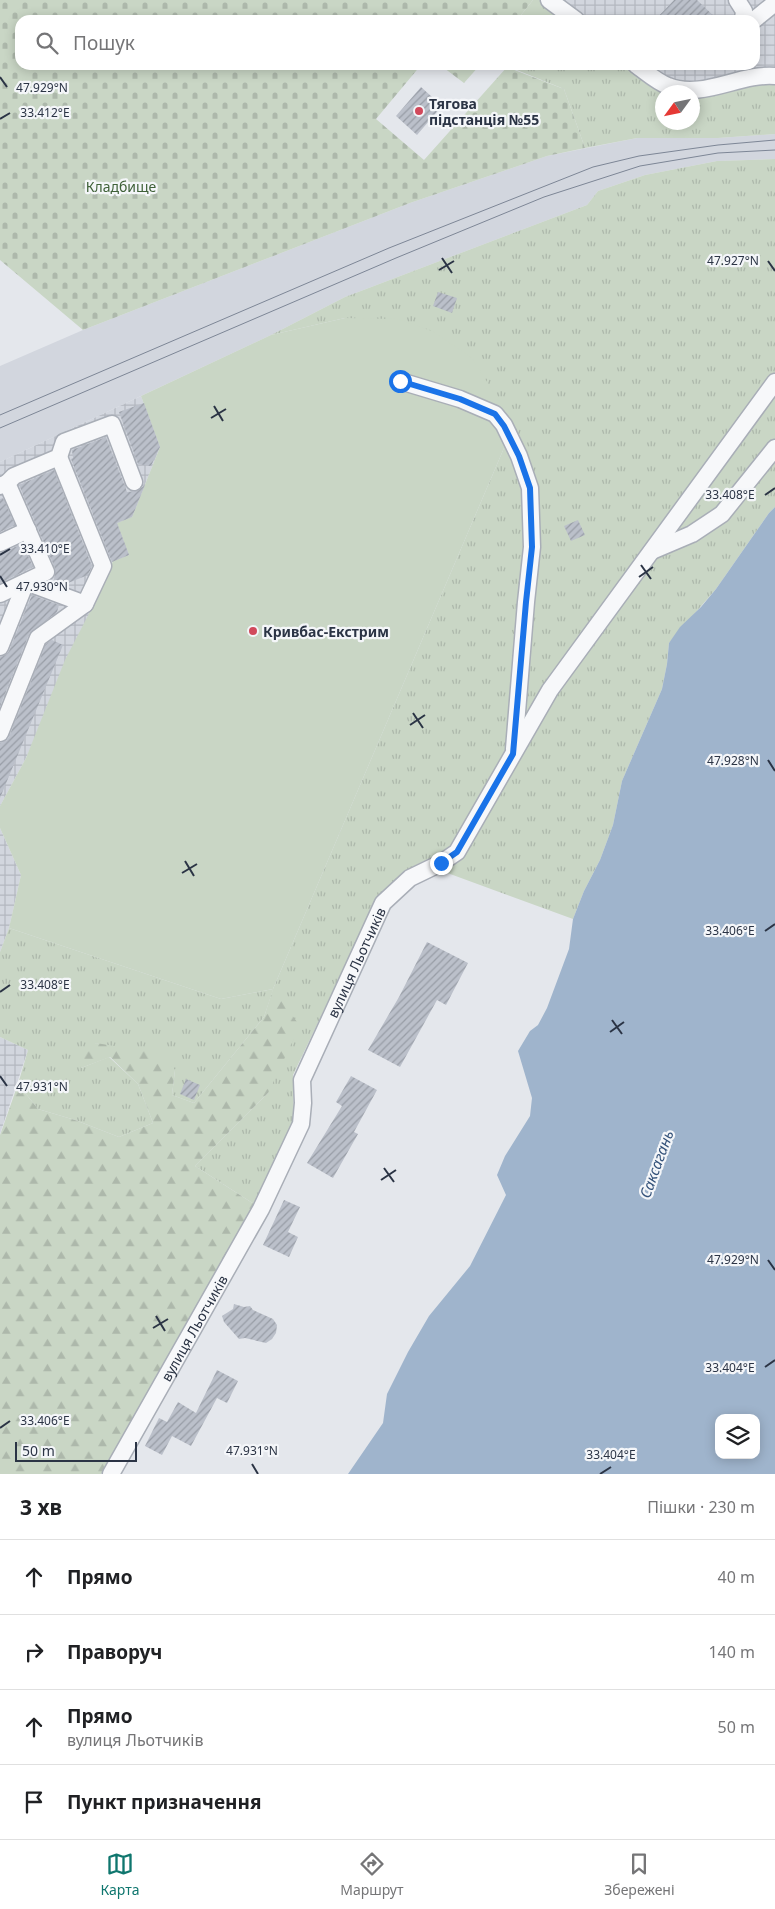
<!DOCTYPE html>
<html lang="uk">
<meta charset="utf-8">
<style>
body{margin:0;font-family:"Noto Sans",sans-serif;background:#f2f2f2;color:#202124}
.controls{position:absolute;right:15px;bottom:15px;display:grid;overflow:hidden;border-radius:10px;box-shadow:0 2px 12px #0003}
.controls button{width:45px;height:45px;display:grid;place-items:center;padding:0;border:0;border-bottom:1px solid #e0e0e0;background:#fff;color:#202124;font:25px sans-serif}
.compass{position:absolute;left:655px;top:85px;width:45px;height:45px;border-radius:50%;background:#fff;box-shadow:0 2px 12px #0003;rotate:237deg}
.scale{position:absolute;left:15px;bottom:12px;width:122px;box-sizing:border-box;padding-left:5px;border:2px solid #2b3445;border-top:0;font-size:14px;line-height:18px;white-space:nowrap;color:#2b3445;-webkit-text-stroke:4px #f4f6f9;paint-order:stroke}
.stop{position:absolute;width:15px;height:15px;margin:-11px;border:4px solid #1a73e8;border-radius:50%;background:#fff}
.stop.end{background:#1a73e8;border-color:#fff;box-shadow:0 1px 5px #0008}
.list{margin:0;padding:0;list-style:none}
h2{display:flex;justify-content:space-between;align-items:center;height:65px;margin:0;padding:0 20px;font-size:21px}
h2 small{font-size:16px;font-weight:400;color:#757577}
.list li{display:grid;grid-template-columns:32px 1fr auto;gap:15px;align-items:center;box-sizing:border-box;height:75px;padding:0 20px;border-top:1px solid #e0e0e0}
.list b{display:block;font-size:19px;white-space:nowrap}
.list p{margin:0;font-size:16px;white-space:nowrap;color:#757577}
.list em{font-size:16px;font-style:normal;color:#757577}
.icon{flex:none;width:28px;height:28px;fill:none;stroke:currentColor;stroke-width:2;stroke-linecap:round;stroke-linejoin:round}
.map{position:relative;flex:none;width:775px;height:1474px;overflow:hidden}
.search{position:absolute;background:#fff;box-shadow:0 2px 12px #0003;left:15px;right:15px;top:15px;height:55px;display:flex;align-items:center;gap:12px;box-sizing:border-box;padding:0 18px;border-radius:15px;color:#757577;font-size:19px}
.sheet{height:365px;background:#fff}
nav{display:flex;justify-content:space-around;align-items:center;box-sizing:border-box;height:70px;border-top:1px solid #e0e0e0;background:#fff;font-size:14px;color:#757577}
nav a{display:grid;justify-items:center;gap:2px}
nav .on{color:#0f766e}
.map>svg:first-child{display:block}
.built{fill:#d2d6de}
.industrial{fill:url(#industrial-grid)}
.grass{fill:url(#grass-tufts);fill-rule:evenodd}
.forest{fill:url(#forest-firs)}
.cemetery{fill:url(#cemetery-stones)}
.garden{fill:#c9d6c5}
.water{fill:#9fb4cc;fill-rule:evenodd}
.building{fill:url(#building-hatch)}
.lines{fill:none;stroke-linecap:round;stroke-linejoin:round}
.minor-casing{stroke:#a9aeb7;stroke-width:19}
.minor{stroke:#f7f8fa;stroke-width:16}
.tram{stroke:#7d8696;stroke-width:1}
.route{stroke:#1a73e8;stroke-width:6}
.ticks{fill:none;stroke:#2b3445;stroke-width:2}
.poi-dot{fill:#d1495b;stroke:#f4f6f9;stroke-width:2}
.labels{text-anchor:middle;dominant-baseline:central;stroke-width:4.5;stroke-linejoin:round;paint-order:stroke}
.poi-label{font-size:14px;font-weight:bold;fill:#2b3445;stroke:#f4f6f9;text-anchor:start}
.park-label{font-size:14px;fill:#3f6138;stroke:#f4f6f9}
.street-label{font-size:14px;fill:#2b3445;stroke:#f4f6f9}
.water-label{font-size:15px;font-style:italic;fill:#34527a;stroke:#f4f6f9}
.ticks-label{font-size:12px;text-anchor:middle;fill:#2b3445;stroke:#f4f6f9;stroke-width:4.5;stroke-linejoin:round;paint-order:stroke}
</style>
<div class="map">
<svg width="775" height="1474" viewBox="0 0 775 1474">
<defs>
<pattern id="industrial-grid" width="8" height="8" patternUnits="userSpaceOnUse" patternTransform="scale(1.25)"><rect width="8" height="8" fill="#d2d6de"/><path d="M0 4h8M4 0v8" fill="none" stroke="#b4b8c0"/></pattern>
<pattern id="grass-tufts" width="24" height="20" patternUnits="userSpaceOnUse" patternTransform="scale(1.25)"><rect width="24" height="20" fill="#c9d6c5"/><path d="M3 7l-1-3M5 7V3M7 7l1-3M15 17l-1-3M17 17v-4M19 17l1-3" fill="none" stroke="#adb8ab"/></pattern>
<pattern id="forest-firs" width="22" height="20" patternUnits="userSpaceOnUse" patternTransform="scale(1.25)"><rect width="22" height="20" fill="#c9d6c5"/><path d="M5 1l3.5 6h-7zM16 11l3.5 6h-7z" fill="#adb8ab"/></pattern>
<pattern id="cemetery-stones" width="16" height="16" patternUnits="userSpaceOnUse" patternTransform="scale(1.25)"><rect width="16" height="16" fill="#c9d6c5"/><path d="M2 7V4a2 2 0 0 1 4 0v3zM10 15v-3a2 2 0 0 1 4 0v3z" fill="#adb8ab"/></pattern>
<pattern id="building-hatch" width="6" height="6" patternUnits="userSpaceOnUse" patternTransform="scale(1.25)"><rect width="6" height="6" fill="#bbc0ca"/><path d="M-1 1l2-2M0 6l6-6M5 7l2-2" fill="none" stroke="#989da6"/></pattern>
</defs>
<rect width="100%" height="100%" fill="#e4e7ec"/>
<path class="built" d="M 775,134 L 775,159 L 717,161 L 645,175 L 598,191 L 587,205 L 345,297 L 271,335 L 0,462 L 0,366 L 83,330 L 410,203 L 547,156 L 637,138 L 718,138 Z"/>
<path class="industrial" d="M 549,0 L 775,0 L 775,76 L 698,91 L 636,65 L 755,65 L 755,20 L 576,20 Z
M 141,396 L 160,447 L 132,517 L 129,555 L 113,561 L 26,758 L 0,806 L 0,462 Z
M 0,828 L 21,875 L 9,928 L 0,952 Z
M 0,1037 L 28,1050 L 0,1134 Z"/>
<path class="grass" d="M 533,0 L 549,0 L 576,20 L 517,20 Z
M 504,65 L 636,65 L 669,87 L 775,76 L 775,134 L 718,138 L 637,138 L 585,148 L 564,89 ZM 662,92 L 692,92 L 692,122 L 662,122 Z
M 775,159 L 775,507 L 769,513 L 716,589 L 669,643 L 667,664 L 662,689 L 622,781 L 613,825 L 600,860 L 584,891 L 573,919 L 442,871 L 424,861 L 403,872 L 377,899 L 293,1075 L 294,1124 L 254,1204 L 195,1166 L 268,1093 L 273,990 L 264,1017 L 194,1103 L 172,1095 L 175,1070 L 96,1043 L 81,1068 L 109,1057 L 138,1084 L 153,1123 L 119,1137 L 75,1120 L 38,1109 L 18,1084 L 28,1050 L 0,1037 L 0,952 L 9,928 L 221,999 L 273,989 L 504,448 L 506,412 L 345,318 L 271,335 L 345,297 L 587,205 L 598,191 L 645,175 L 717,161 Z"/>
<path class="forest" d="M 273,989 L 300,1026 L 268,1093 L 195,1166 L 254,1204 L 124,1437 L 101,1474 L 0,1474 L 0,1135 L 18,1084 L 38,1109 L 75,1120 L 119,1137 L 153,1123 L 138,1084 L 110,1057 L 81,1068 L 75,1056 L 96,1043 L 162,1054 L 175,1070 L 172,1095 L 194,1103 L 264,1017 Z"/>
<path class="cemetery" d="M 0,0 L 533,0 L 517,20 L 20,20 L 20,65 L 421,65 L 376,119 L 424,160 L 507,67 L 564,89 L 585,148 L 547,156 L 410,203 L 83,330 L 0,260 Z
M 440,65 L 480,65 L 464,83 Z"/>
<path class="garden" d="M 345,318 L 397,319 L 432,331 L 472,358 L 506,412 L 504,448 L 273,989 L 221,999 L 9,928 L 21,875 L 0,828 L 0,806 L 26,758 L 65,660 L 95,602 L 113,561 L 129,555 L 117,523 L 132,517 L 160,447 L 141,396 L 271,335 Z"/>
<path class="water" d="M 775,507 L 775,1474 L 348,1474 L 383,1423 L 387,1394 L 408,1352 L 429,1316 L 470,1266 L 506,1195 L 497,1175 L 505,1156 L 530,1116 L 532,1098 L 518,1051 L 530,1031 L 538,1025 L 547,1008 L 569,949 L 573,919 L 584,891 L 600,860 L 613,825 L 622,781 L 662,689 L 667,664 L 669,643 L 680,627 L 701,607 L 716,589 L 769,513 ZM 719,1418 L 756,1418 L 756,1455 L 719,1455 Z"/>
<path class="building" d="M 674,0 L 697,0 L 718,20 L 655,20 Z
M 421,87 L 442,106 L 417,135 L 396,116 Z
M 438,292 L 457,298 L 452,313 L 433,306 Z
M 144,403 L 160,447 L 151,466 L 138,464 L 119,412 Z
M 106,437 L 127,492 L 137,491 L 145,485 L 132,517 L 117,523 L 129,555 L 112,562 L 71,459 L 73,458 L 72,450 Z
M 54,470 L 92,566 L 88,575 L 63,585 L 57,583 L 55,577 L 55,568 L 19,485 Z
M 3,498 L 15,525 L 0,532 L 0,499 Z
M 578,520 L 585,535 L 571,541 L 564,526 Z
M 23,544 L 33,567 L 0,583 L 0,553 Z
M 32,595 L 59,605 L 57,612 L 29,634 L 0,706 L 0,657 L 6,655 L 9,651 Z
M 52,640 L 63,645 L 0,798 L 0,743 L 6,741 L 9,737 L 46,644 Z
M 427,942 L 468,963 L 446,1005 L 437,1000 L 400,1067 L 368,1050 L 399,997 Z
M 351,1076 L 377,1090 L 354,1132 L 358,1134 L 333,1178 L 307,1163 L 342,1106 L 336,1102 Z
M 186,1079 L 200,1085 L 194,1100 L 180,1094 Z
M 284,1200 L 300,1207 L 288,1232 L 298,1237 L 289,1257 L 263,1245 Z
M 234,1304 L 244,1307 L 250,1306 L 253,1310 L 273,1319 L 277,1325 L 276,1333 L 272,1339 L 266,1343 L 245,1338 L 239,1339 L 224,1322 L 222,1316 L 233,1309 Z
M 217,1370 L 238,1381 L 227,1403 L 217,1398 L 191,1446 L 172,1436 L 162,1455 L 145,1446 L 159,1418 L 167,1422 L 178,1402 L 196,1413 Z"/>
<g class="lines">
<g class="minor-casing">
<g id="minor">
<path d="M 549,0 L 576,20"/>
<path d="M 737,0 L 744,11 L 743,20"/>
<path d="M 754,20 L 775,3"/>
<path d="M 636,65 C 646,72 657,82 668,86 C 702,100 740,73 775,76"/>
<path d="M 400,381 L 460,399 L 495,414 L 504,425 L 519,456 L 530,488 L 532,547 L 526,602 L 514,749"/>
<path d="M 7,483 L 14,476 L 59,457 L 64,442 L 112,424 L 134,482"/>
<path d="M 0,486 L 7,483 L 46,572 L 0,594"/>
<path d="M 0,543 L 28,530"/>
<path d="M 652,551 L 692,534 L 722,514 L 775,448"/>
<path d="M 0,647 L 26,582 L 85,604 L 103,566 L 59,457"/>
<path d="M 0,733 L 38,638 L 85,604"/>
<path id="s1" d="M 111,1474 L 261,1209 L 301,1124 L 303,1103 L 302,1080 L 383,903 L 410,878 L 441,863 L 457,852 L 550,690 L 775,382"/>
</g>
</g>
<use href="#minor" class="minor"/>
<path class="tram" d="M 0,415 L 389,248 L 593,167 L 639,156 L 718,145 L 775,140
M 0,428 L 396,258 L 544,197 L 640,166 L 718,153 L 775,150"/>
</g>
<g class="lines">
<path class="route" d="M 400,381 L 460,399 L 495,414 L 504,426 L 519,456 L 530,488 L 532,547 L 526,602 L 513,754 L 457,852 L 441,863"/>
</g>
<path class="ticks" d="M 0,77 L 7,87M 0,119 L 10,113M 442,258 L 452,273M 768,261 L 775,271M 439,270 L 454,261M 214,406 L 223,421M 211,418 L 226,409M 765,495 L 775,488M 0,555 L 10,549M 641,565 L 651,579M 0,576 L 7,587M 639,577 L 653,567M 413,713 L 423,728M 410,725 L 425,715M 768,760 L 775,771M 185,861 L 194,876M 182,873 L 197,864M 765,931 L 775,924M 0,992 L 10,985M 612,1020 L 622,1034M 610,1032 L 624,1022M 0,1076 L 7,1086M 384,1168 L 394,1182M 381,1180 L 396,1170M 768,1260 L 775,1270M 156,1316 L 165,1331M 153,1328 L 168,1319M 765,1367 L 775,1360M 0,1428 L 10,1421M 252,1464 L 258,1474M 600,1474 L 611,1467"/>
<g class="poi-dot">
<circle cx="419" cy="111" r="5"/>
<circle cx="253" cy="631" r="5"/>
</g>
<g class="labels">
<g class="poi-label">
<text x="429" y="103">Тягова<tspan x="429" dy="16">підстанція №55</tspan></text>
<text x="263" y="631">Кривбас-Екстрим</text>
</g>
<g class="park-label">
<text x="121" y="186">Кладбище</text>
</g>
<g class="street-label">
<text stroke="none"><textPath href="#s1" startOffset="572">вулиця Льотчиків</textPath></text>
<text stroke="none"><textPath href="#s1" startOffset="168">вулиця Льотчиків</textPath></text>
</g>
<g class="water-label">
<text transform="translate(656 1164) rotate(-70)">Саксагань</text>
</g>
</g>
<g class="ticks-label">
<text x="42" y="92">47.929°N</text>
<text x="45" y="117">33.412°E</text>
<text x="733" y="265">47.927°N</text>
<text x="730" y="499">33.408°E</text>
<text x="45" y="553">33.410°E</text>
<text x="42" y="591">47.930°N</text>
<text x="733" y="765">47.928°N</text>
<text x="730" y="935">33.406°E</text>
<text x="45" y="989">33.408°E</text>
<text x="42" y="1091">47.931°N</text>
<text x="733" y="1264">47.929°N</text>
<text x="730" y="1372">33.404°E</text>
<text x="45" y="1425">33.406°E</text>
<text x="252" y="1455">47.931°N</text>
<text x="611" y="1459">33.404°E</text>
</g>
</svg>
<div class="controls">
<button><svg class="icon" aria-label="layers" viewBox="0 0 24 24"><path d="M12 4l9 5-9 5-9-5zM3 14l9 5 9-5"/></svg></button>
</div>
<svg class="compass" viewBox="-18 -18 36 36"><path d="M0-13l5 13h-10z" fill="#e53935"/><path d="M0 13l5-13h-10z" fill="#757577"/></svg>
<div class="scale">50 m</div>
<div class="stop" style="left:400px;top:381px"></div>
<div class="stop end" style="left:441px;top:863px"></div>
<div class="search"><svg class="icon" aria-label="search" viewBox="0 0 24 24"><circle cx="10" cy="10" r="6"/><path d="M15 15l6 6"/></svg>Пошук</div>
</div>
<section class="sheet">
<h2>3 хв<small>Пішки · 230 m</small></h2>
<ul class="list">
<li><svg class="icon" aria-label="ahead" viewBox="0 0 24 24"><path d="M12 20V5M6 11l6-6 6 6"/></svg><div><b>Прямо</b></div><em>40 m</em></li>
<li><svg class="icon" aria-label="right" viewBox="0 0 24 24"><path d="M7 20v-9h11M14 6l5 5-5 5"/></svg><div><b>Праворуч</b></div><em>140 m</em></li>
<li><svg class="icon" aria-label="ahead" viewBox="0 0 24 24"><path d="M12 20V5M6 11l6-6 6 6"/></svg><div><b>Прямо</b><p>вулиця Льотчиків</p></div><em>50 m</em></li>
<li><svg class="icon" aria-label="arrive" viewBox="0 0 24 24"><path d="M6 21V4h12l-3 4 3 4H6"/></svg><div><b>Пункт призначення</b></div></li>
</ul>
</section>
<nav>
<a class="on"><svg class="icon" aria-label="map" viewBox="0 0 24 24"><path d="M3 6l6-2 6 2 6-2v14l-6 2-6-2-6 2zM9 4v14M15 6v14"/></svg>Карта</a>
<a><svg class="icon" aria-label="directions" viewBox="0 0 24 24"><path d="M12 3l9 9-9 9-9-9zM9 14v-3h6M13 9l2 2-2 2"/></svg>Маршрут</a>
<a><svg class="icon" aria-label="saved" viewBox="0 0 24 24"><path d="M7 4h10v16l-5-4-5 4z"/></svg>Збережені</a>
</nav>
